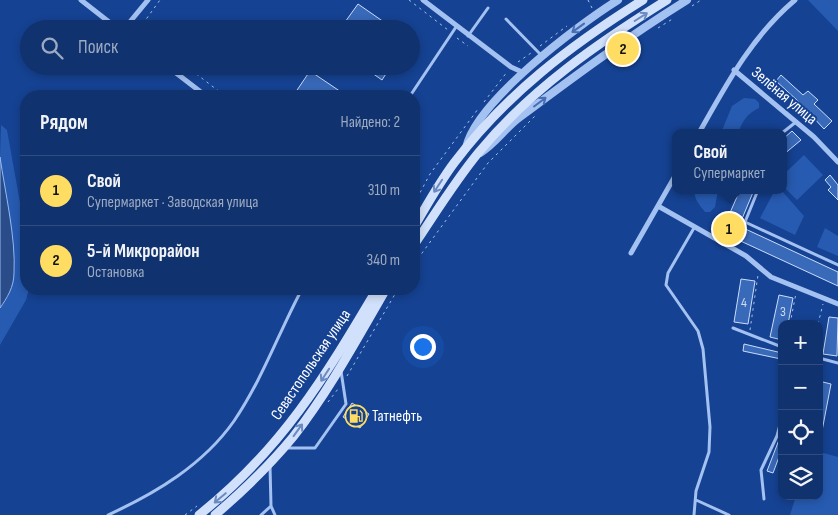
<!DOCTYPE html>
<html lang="ru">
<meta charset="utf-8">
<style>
body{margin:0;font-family:"Sofia Sans Condensed",sans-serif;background:#193a73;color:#f1f3f6}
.controls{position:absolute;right:15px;bottom:15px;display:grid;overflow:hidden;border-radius:10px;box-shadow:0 2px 8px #0003}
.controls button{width:45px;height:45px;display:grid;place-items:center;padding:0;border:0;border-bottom:1px solid #304d81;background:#10326e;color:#f1f3f6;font:25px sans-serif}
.you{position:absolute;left:422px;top:346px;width:18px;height:18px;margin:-12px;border:4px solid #fff;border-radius:50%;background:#1a73e8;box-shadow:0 0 0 8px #1a73e833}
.badge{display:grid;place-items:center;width:32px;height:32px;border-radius:50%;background:#ffdd63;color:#111;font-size:16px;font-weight:700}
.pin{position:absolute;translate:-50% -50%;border:2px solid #fff;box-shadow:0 1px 5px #0006}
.popup{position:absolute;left:672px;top:129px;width:115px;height:65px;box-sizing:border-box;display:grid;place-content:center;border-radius:10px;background:#10326e;filter:drop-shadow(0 1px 4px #0005);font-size:16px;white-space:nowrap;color:#9caac2}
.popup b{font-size:19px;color:#f1f3f6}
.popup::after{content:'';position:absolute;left:50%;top:100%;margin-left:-10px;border:10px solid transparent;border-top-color:#10326e}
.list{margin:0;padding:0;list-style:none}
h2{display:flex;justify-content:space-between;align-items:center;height:65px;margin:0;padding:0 20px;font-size:21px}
h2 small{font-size:16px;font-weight:400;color:#9caac2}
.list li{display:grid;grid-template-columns:32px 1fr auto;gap:15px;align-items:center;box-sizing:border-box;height:70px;padding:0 20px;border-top:1px solid #304d81}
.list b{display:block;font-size:19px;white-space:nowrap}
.list p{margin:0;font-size:16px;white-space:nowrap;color:#9caac2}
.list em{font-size:16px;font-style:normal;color:#9caac2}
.icon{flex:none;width:28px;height:28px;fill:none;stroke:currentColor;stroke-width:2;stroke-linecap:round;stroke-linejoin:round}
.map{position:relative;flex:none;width:838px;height:515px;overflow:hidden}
.search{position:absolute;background:#10326e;box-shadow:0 2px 8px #0003;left:20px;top:20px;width:400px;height:55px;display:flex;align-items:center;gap:12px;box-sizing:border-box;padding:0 18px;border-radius:28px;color:#9caac2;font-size:19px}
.panel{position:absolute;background:#10326e;box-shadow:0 2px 8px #0003;left:20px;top:90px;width:400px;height:205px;border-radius:20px}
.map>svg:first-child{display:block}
.green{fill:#275bb1}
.water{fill:#2a4c88;stroke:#95baf4}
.building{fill:#3969b9;stroke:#caddfc}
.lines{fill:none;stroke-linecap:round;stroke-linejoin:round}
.path{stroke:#a3c1f1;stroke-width:1;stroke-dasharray:2.5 4;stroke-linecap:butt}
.service{stroke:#a3c1f1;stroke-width:3}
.minor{stroke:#a3c1f1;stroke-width:5}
.tertiary{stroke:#a3c1f1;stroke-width:8}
.secondary{stroke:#d2e1fb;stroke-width:9}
.oneway{stroke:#6a8ac1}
.oneway2{stroke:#476eb3}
.labels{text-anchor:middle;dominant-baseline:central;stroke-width:4;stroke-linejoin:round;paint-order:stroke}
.number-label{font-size:14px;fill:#cedaee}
.street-label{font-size:16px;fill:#fff;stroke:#154292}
.poi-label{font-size:16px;fill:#fff;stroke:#154292;text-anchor:start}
</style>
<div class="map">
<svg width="838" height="515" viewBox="0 0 838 515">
<rect width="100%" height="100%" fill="#154292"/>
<path class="green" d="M 808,0 L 838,0 L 838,31 Z
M 744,98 L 755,99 L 759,103 L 759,108 C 747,114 743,120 738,133 L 721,133 L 732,106 Z
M 1,125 L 7,130 L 26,236 L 26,289 L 29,289 L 26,300 L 0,345 L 0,308 L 9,295 L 10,225 L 0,157 Z
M 804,155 L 823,175 L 797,200 L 783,186 L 783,175 Z
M 695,190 L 718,190 L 715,207 L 710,212 L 705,212 C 700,206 693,198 695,190 Z
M 775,190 L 781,190 L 804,216 L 795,235 L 760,218 Z
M 825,228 L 838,236 L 838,256 L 817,247 Z
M 820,452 L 838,457 L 838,515 L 790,515 L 796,496 L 819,496 Z"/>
<path class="water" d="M 0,157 C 5,192 16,238 14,273 C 14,287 7,298 0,308 Z"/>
<path class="building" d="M 358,4 L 394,29 L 340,29 Z
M 362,66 L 391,66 L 382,80 Z
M 310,71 L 347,96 L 293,96 Z
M 781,75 L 803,95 L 808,91 L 818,100 L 814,104 L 832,121 L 824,129 L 798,101 L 776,81 Z
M 792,131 L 801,140 L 783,155 L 783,139 Z
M 830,175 L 838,185 L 838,200 L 828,190 L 831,187 L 825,180 Z
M 740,190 L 754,190 L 739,226 L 838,272 L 838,286 L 734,238 L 736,235 L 725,230 L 723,233 L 717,230 L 724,213 L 729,215 Z
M 741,279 L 755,281 L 748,324 L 734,322 Z
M 779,295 L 793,298 L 788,324 L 782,324 L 782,340 L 770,337 Z
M 829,317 L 838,318 L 837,356 L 823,354 Z
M 744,344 L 782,353 L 781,359 L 743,351 Z
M 819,381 L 831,384 L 822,431 L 819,431 Z
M 352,403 L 369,414 L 360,428 L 343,417 Z
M 782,432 L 782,449 L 773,473 L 767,471 Z"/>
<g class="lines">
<path class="path" d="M 409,0 L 448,30
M 588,0 L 592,8
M 692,6 L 701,0
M 658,28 L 674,18
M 139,29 L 160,0
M 457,38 L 468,46
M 540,46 L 567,26
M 518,62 L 531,53
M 186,66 L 225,96
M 484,102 L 507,72
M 414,204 L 430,174 L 478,109
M 414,264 L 488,163 L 535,116
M 790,324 L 796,293
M 818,324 L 823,304
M 750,330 L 758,275
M 347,376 L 398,289
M 328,402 L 338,389
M 185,515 L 197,506"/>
<path class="service" d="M 506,19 L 542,56
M 468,36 L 488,8
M 93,72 L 98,66
M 410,96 L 456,27
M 782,133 L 796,122
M 758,190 L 745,222 L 838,265
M 733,328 L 782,347
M 819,358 L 838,363
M 286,448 L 315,448 L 346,404 L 341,371
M 270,466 L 271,506 L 275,515
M 764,499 L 761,470 L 777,436 L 782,417
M 696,500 L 729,515
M 108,515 C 156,493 203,465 234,421 C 262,380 279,332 302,289
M 261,515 L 271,506
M 694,515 L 696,491 L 709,452 L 710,427 L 703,349 L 698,331 L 666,285 L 668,273 L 694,228"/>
<path class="minor" d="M 81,0 L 118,29
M 423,0 L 511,67 L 522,72
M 124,29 L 148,0
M 167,66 L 206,96
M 734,70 L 814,137 L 838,162
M 699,133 C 726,85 752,36 795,0
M 658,206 L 746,256 L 771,277 L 838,304
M 631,253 L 675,176"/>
<path class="tertiary" d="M 466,148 C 475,102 578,25 618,0
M 480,153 C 496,143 505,128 520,117 C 575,76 629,36 687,0"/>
<path class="secondary" d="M 414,227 C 427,205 439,183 454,163 C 506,94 571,45 643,0
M 414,245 C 435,214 455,181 479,152 C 531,89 598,43 667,0
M 199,515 C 281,450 325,377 377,289
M 215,515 C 243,491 270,465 293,437 C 329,391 357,339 386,289"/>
</g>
<defs><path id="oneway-shaft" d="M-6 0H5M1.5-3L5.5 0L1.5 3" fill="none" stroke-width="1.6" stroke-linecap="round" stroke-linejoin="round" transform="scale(1.25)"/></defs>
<g class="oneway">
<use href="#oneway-shaft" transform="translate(641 17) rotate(-32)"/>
<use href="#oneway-shaft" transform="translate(438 186) rotate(123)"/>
<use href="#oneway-shaft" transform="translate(325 375) rotate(123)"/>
<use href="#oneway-shaft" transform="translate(298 430) rotate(-54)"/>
<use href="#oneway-shaft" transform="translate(220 498) rotate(140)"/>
</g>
<g class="oneway2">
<use href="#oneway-shaft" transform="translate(578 28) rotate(144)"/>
<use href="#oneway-shaft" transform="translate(540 102) rotate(-37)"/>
</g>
<defs>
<g id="fuel-ring" transform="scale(1.125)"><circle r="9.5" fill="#154292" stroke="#ffdd63" stroke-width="1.5"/><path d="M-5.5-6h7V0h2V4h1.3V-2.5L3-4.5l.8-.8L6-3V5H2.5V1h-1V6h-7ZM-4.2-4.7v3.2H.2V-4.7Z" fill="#ffdd63"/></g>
</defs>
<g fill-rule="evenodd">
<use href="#fuel-ring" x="356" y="416"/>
</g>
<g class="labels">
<g class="number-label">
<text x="744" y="302">4</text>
<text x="783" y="311">3</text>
</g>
<g class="street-label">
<text transform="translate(784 96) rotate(40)">Зелёная улица</text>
<text transform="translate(311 365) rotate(-56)">Севастопольская улица</text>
</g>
<g class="poi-label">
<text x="372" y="416">Татнефть</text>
</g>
</g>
</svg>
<div class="controls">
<button>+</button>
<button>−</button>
<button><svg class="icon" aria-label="locate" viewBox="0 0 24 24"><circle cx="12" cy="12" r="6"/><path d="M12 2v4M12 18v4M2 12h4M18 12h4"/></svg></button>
<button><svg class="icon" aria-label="layers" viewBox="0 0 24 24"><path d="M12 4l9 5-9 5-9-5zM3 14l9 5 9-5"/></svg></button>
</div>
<div class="you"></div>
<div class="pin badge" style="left:729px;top:229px">1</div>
<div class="popup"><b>Свой</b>Супермаркет</div>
<div class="pin badge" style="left:623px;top:49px">2</div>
<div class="search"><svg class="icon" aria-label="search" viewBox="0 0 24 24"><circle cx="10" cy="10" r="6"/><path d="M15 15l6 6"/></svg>Поиск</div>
<section class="panel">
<h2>Рядом<small>Найдено: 2</small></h2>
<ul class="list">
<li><span class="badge">1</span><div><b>Свой</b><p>Супермаркет · Заводская улица</p></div><em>310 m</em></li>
<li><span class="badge">2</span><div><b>5-й Микрорайон</b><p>Остановка</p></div><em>340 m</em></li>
</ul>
</section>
</div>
